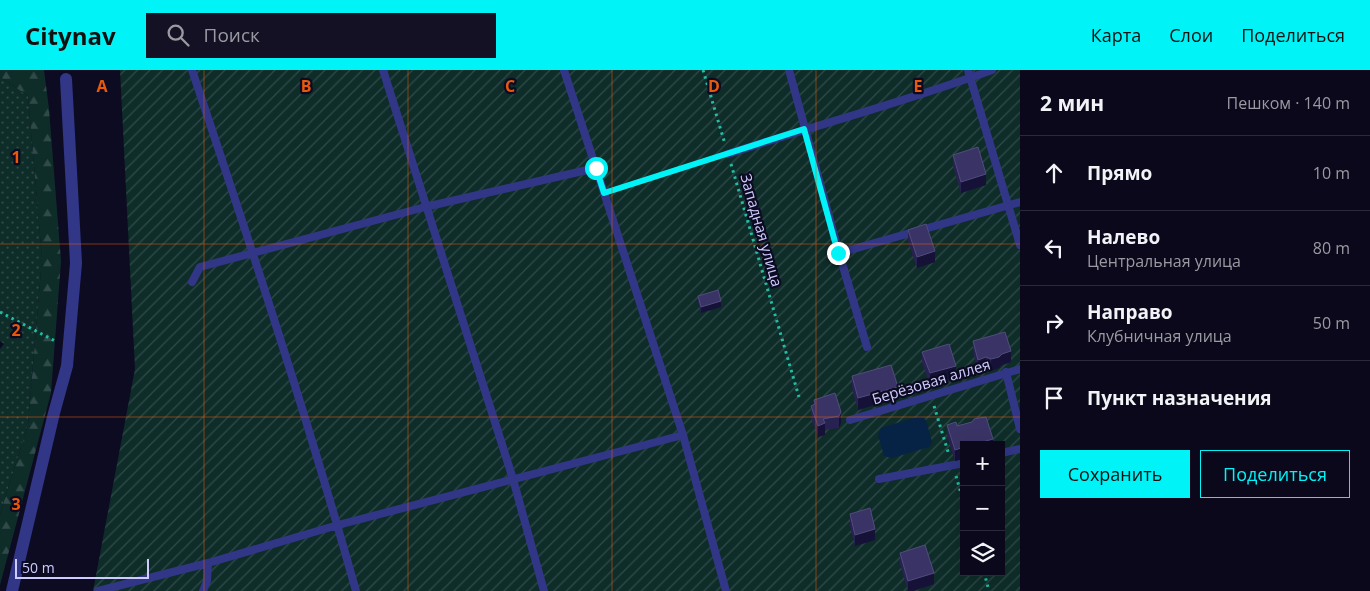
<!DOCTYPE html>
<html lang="ru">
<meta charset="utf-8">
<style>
body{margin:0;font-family:"Open Sans",sans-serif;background:#131123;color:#f1f3f6}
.controls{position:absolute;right:15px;bottom:15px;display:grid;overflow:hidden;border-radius:0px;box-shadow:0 5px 20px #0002}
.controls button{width:45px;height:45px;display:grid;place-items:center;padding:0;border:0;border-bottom:1px solid #2a2939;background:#0a081a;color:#f1f3f6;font:25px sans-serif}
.scale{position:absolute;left:15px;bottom:12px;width:134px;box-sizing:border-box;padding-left:5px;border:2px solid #ceccff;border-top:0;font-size:14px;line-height:18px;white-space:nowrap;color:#ceccff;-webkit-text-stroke:4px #0d0b22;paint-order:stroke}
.stop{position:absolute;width:15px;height:15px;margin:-11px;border:4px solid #00f4f7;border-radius:50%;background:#fff}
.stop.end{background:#00f4f7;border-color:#fff;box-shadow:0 1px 5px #0008}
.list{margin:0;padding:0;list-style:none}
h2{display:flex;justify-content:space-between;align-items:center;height:65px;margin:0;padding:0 20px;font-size:21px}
h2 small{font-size:16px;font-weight:400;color:#999aa2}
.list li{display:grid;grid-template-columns:32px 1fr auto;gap:15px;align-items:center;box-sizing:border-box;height:75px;padding:0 20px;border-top:1px solid #2a2939}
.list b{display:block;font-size:19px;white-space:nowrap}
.list p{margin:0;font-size:16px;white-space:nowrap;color:#999aa2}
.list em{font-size:16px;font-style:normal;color:#999aa2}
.actions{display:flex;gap:10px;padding:15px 20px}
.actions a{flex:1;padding:11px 0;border:1px solid #00f4f7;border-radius:0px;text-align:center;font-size:18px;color:#00f4f7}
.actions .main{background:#00f4f7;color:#111}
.icon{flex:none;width:28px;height:28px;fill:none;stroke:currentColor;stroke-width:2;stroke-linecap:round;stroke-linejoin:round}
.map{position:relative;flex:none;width:1020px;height:521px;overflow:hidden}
header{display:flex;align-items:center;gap:30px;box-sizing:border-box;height:70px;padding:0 25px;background:#00f4f7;color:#111}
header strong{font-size:24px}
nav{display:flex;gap:28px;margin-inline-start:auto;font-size:18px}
.search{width:350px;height:45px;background:#131123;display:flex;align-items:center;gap:12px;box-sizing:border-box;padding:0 18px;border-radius:0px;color:#999aa2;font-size:19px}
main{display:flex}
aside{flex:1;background:#0a081a}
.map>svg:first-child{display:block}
.grass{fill:url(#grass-dots)}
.forest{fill:url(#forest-firs)}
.garden{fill:url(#garden-furrows);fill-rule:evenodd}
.water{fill:#062346}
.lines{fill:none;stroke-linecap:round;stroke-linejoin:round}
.path{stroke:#22bda6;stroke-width:3;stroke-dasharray:2.5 4;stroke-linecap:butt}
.lane{stroke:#313686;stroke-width:8}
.street{stroke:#313686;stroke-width:12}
.wall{fill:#282252}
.shaded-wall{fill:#151137}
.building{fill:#393465;stroke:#514c7d}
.route{stroke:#00f4f7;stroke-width:6}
.grid{fill:none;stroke:#e8590c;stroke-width:1;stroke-opacity:0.55}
.labels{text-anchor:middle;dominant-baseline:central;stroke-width:4.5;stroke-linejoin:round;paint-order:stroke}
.street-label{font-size:15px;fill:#ceccff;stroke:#0d0b22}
.grid-label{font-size:16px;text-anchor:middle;font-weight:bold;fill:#e8590c;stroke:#0d0b22;stroke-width:4.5;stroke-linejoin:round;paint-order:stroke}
</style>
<header>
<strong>Citynav</strong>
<div class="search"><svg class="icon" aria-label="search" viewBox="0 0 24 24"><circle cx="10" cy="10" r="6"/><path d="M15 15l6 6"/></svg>Поиск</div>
<nav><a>Карта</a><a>Слои</a><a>Поделиться</a></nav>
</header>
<main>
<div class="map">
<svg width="1020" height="521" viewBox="0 0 1020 521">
<defs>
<pattern id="grass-dots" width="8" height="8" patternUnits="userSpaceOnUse" patternTransform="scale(1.25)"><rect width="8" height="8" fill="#0e2d29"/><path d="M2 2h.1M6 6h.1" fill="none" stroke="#304a49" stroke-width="1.8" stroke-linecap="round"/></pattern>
<pattern id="forest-firs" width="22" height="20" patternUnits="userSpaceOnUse" patternTransform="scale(1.25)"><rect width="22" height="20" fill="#0e2d29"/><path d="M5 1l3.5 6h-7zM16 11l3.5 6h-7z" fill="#304a49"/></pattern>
<pattern id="garden-furrows" width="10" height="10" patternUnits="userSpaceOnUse" patternTransform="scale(1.25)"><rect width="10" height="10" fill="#0e2d29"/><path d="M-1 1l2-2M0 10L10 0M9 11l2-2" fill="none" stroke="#304a49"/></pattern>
</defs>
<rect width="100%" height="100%" fill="#0d0b22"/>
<path class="grass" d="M 0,7 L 28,26 L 42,188 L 28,355 L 0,444 L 0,279 L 4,274 L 0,271 Z"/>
<path class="forest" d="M 0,0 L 44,0 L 49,39 L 61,191 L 51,323 L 0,515 L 0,444 L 28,355 L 42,188 L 28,26 L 0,7 Z"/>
<path class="garden" d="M 120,0 L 1020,0 L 1020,521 L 93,521 L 135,299 ZM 964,375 L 1001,375 L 1001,502 L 964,502 Z"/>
<path class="water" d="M 920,346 L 926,350 L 932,372 L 929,377 L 892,388 L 884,386 L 878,365 L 881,358 Z"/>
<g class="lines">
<path class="path" d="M 703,0 L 725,74
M 731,94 L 799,327
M 614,120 L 718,87
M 0,242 L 55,271
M 934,336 L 949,385
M 956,406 L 964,434
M 984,502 L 989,521"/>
<path class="lane" d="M 192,0 C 250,173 307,346 356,521
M 383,0 L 513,409 L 544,521
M 564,0 L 683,365 L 726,521
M 789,0 L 839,183 L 867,277
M 968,0 L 1020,175
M 728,84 C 816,55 905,32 992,0
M 839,183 L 1020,132
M 192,212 L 200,197 L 425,137 L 596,98
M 1006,302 L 1020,359
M 850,350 L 1020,299
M 1001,383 L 1020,379
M 879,409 L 964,393
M 98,521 L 208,493 L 338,455 L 683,365
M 203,521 L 207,511 L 208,493"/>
<path class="street" d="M 12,521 L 54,343 L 67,296 L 76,193 L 66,9"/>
</g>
<path class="wall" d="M 953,85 L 986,115 L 961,123 L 953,96 Z
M 908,160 L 935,192 L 917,198 L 908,171 Z
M 698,226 L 721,237 L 701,243 L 698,232 Z
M 973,271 L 1011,292 L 1002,295 L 999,298 L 991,301 L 986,298 L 978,301 L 973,282 Z
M 922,282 L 956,307 L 930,315 L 922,293 Z
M 852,306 L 898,328 L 858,340 L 852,318 Z
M 835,323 L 841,353 L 839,358 L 825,360 L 825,365 L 818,367 L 811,347 L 811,336 L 814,335 L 814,330 Z
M 947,355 L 957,356 L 993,375 L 955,391 L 947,366 Z
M 850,444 L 875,470 L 855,476 L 850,456 Z
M 900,483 L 934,514 L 913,521 L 908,521 L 900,494 Z"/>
<path class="shaded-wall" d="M 986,104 L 986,115 L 961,123 L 961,112 Z
M 935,181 L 935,192 L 917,198 L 917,187 Z
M 721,231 L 721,237 L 701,243 L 701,237 Z
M 1011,281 L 1011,292 L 1002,295 L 999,298 L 991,301 L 991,289 L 1002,284 Z
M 986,287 L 986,298 L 978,301 L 978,290 Z
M 956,296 L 956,307 L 930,315 L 930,303 Z
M 898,317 L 898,328 L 858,340 L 858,328 Z
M 841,342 L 841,353 L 839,358 L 839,346 Z
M 825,353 L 825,365 L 818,367 L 818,356 Z
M 993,369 L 993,375 L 972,375 Z
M 964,377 L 964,389 L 955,391 L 955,380 Z
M 875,459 L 875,470 L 855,476 L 855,465 Z
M 934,503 L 934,514 L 913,521 L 908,521 L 908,511 Z"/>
<path class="building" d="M 978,77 L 986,104 L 961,112 L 953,85 Z
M 926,154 L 935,181 L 917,187 L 908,160 Z
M 718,220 L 721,231 L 701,237 L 698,226 Z
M 1005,262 L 1011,281 L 1002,284 L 999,287 L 991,289 L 986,287 L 978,290 L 973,271 Z
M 949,274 L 956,296 L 930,303 L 922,282 Z
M 891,295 L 898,317 L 858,328 L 852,306 Z
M 835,323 L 841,342 L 839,346 L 823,349 L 825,353 L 818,356 L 811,336 L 815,334 L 814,330 Z
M 986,347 L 993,369 L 972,375 L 964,375 L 964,377 L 955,380 L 947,355 L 956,352 L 957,356 L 972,352 L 974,349 Z
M 870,438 L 875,459 L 855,465 L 850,444 Z
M 925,475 L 934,503 L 908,511 L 900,483 Z"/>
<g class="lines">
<path class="route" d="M 596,98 L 604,123 L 804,59 L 838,183"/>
</g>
<path class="grid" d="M 204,0 L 204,521M 408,0 L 408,521M 612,0 L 612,521M 816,0 L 816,521M 0,174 L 1020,174M 0,347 L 1020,347"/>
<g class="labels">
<g class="street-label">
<text transform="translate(762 160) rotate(74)">Западная улица</text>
<text transform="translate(931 311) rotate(-17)">Берёзовая аллея</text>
</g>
</g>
<g class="grid-label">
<text x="102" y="22">A</text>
<text x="306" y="22">B</text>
<text x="510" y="22">C</text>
<text x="714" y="22">D</text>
<text x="918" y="22">E</text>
<text x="16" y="93">1</text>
<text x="16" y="266">2</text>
<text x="16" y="440">3</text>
</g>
</svg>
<div class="controls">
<button>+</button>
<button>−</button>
<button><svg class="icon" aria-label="layers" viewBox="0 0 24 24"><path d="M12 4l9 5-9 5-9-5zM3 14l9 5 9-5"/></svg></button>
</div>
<div class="scale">50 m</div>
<div class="stop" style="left:596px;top:98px"></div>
<div class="stop end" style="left:838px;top:183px"></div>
</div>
<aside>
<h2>2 мин<small>Пешком · 140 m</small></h2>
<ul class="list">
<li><svg class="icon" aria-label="ahead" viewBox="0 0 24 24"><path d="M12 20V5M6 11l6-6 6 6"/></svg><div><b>Прямо</b></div><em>10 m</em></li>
<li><svg class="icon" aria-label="left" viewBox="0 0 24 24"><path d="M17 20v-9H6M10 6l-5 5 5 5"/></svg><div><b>Налево</b><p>Центральная улица</p></div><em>80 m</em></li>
<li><svg class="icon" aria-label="right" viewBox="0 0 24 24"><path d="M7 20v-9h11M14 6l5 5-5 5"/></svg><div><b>Направо</b><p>Клубничная улица</p></div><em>50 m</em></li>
<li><svg class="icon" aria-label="arrive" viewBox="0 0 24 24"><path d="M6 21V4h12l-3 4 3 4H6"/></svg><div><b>Пункт назначения</b></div></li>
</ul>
<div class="actions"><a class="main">Сохранить</a><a>Поделиться</a></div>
</aside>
</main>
